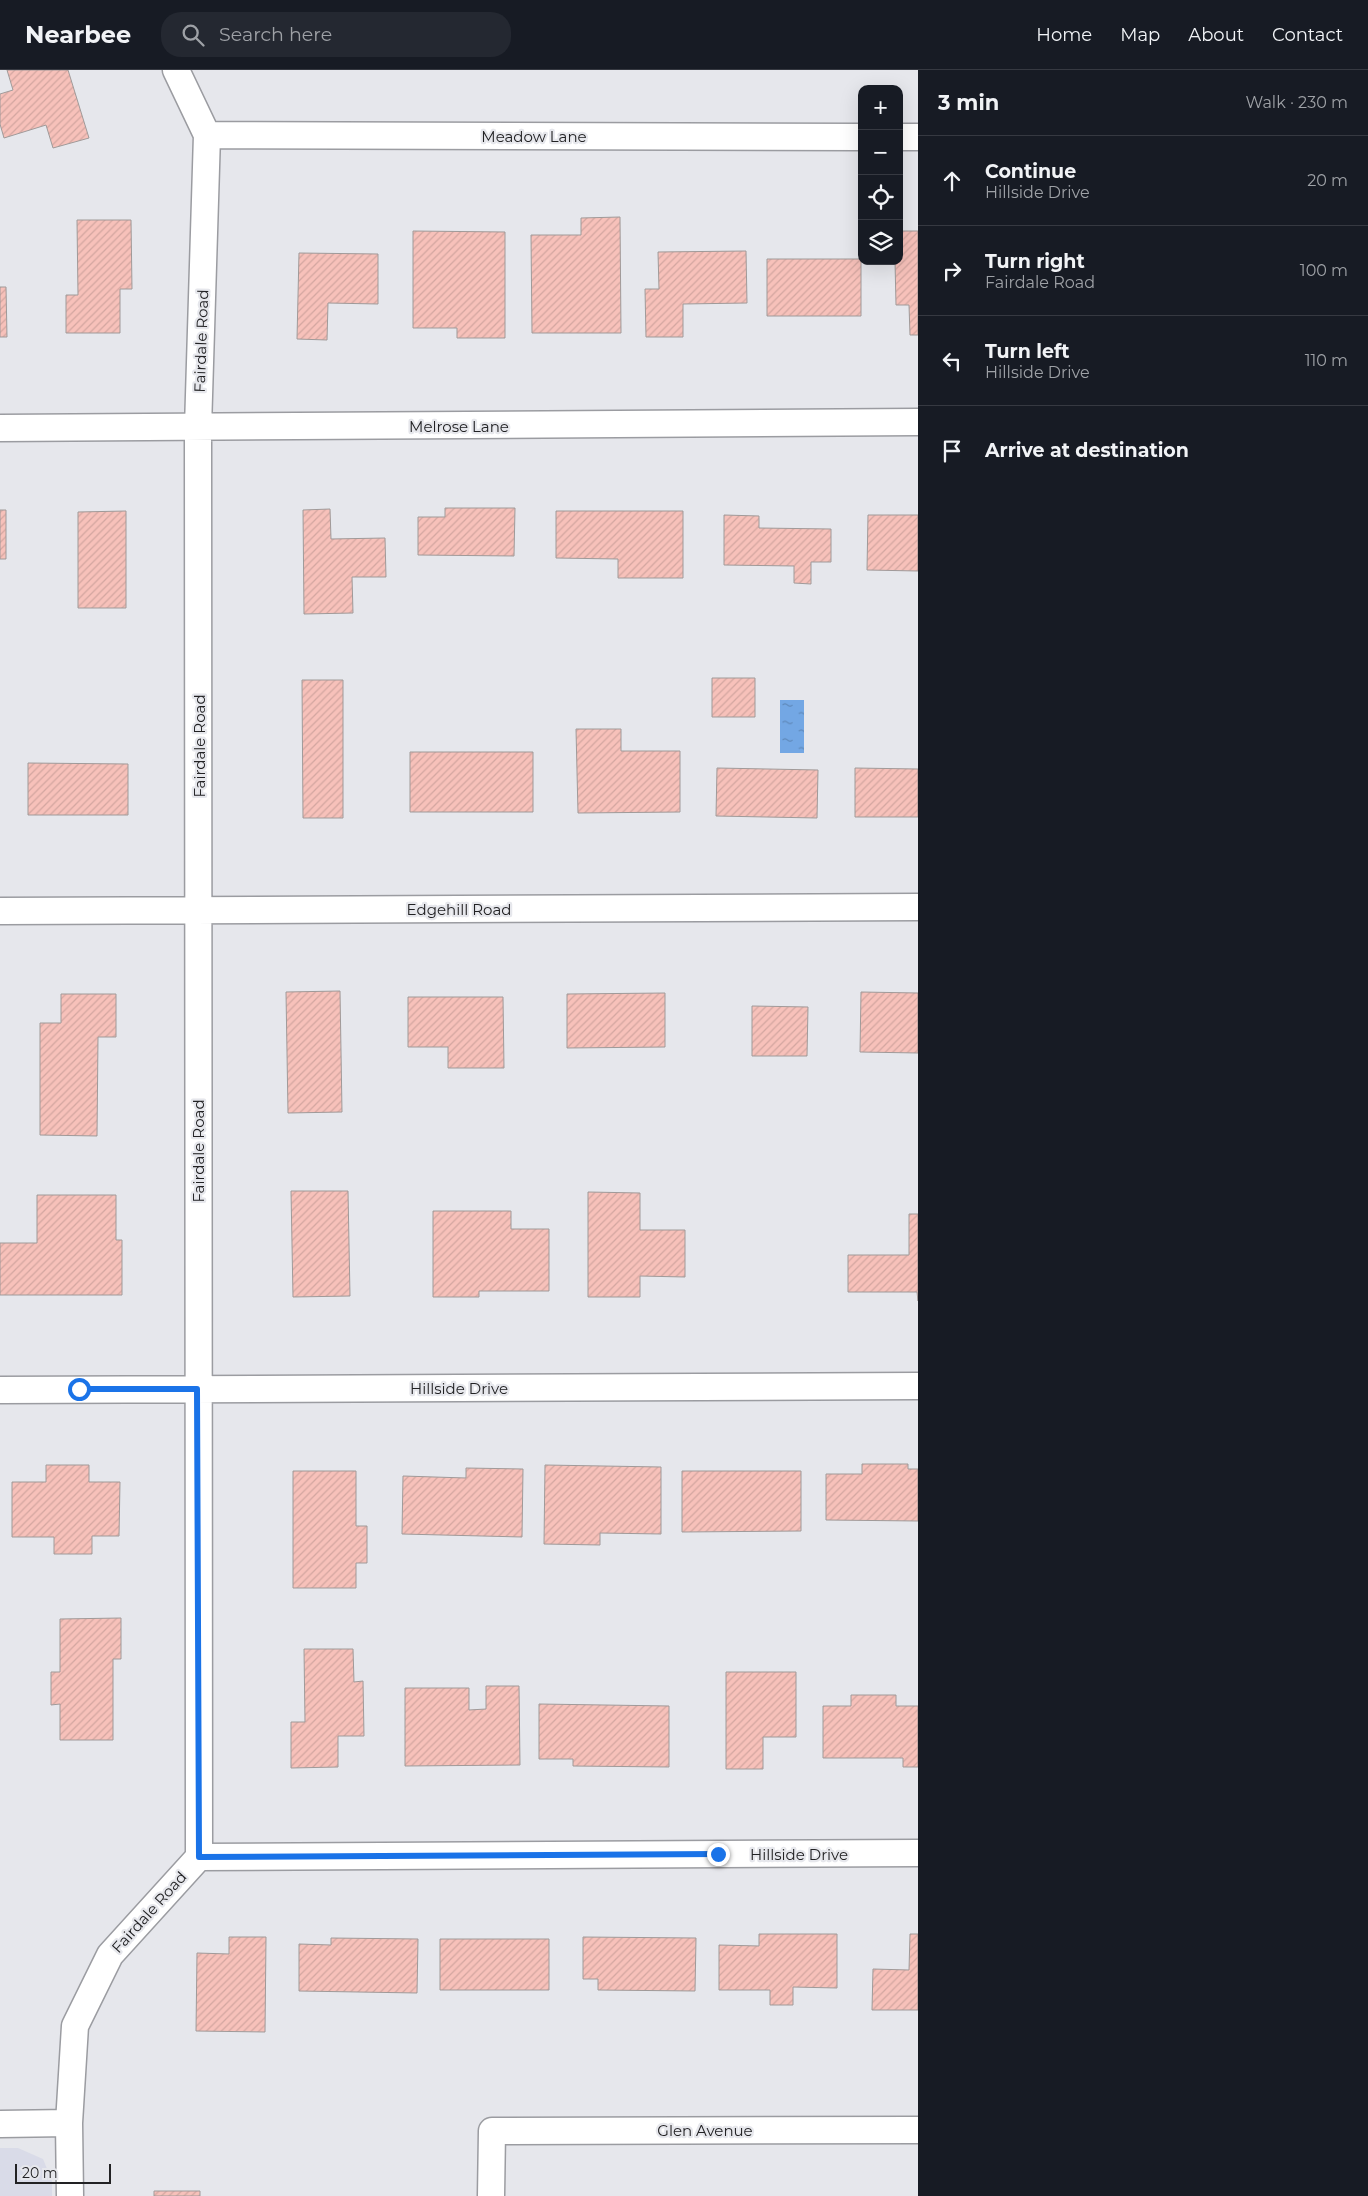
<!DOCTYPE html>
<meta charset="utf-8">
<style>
body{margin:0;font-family:Montserrat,sans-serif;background:#242831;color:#f1f3f6}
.controls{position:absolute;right:15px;top:15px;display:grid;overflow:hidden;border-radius:10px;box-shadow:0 5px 20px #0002}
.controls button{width:45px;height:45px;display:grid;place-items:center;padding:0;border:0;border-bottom:1px solid #363941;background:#171b24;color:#f1f3f6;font:25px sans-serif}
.scale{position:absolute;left:15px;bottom:12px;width:96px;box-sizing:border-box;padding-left:5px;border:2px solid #222224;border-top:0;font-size:14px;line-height:18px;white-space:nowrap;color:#222224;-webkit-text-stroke:4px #e6e7ec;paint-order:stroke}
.stop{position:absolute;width:15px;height:15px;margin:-11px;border:4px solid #1a73e8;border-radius:50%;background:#fff}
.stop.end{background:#1a73e8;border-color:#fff;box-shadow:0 1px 5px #0008}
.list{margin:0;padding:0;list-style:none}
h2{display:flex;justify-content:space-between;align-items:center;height:65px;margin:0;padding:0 20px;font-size:21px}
h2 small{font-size:16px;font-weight:400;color:#9ea1a6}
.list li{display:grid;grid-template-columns:32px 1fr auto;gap:15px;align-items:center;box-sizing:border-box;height:90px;padding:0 20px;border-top:1px solid #363941}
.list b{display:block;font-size:19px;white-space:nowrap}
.list p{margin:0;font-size:16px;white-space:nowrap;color:#9ea1a6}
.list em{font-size:16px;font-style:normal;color:#9ea1a6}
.icon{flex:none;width:28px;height:28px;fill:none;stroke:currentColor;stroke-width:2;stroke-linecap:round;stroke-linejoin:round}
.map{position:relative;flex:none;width:918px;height:2126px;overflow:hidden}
header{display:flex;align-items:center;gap:30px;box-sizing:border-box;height:70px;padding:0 25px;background:#171b24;border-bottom:1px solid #363941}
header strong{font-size:24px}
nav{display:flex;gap:28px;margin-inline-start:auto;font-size:18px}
.search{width:350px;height:45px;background:#242831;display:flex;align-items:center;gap:12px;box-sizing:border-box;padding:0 18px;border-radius:20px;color:#9ea1a6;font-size:19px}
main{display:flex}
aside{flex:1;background:#171b24}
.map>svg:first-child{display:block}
.built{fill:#d9dbe8}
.water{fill:url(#water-ripples)}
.building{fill:url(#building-hatch);stroke:#a09a99}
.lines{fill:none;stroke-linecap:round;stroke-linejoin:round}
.minor-casing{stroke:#9b9ca1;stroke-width:29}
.minor{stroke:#fff;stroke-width:26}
.route{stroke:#1a73e8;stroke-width:6}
.labels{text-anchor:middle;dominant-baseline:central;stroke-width:4.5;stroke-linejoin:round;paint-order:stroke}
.street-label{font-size:15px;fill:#222224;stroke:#e6e7ec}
</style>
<header>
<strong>Nearbee</strong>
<div class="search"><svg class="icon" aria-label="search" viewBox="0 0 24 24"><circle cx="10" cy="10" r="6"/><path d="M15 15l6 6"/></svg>Search here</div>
<nav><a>Home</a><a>Map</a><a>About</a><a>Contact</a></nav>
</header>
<main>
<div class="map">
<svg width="918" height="2126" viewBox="0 0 918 2126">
<defs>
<pattern id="water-ripples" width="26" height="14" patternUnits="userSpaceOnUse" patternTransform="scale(1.25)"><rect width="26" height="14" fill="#73a7e4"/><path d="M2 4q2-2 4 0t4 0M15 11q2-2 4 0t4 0" fill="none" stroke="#5e88b9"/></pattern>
<pattern id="building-hatch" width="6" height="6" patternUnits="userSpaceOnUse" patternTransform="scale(1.25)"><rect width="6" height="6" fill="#f7c1ba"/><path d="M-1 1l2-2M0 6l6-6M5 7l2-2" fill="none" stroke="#d3a6a0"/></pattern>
</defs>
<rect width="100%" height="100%" fill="#e6e7ec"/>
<path class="built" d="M 0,2078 L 18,2078 L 43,2089 L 52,2111 L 52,2126 L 0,2126 Z"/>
<path class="water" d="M 780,630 L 804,630 L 804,683 L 780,683 Z"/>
<path class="building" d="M 7,0 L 68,0 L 89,68 L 53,78 L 46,55 L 4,68 L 0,54 L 0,24 L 13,20 Z
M 620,147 L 621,263 L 532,263 L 531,165 L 581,165 L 581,148 Z
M 77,150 L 131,150 L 132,219 L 120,219 L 120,263 L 66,263 L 66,225 L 78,225 Z
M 413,161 L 505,162 L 505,268 L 457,268 L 457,258 L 413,258 Z
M 899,161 L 918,161 L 918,265 L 910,265 L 909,235 L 896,235 L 895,191 L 899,191 Z
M 746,181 L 747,233 L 683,234 L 683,267 L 646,267 L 645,219 L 659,219 L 658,182 Z
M 299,183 L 378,184 L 378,234 L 328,233 L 327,270 L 297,269 Z
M 767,189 L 861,189 L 861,246 L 767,246 Z
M 0,217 L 6,217 L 7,267 L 0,267 Z
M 445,438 L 515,438 L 514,486 L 418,485 L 418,447 L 445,447 Z
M 330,439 L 331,469 L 385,468 L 386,507 L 352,507 L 353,543 L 304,544 L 303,440 Z
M 0,440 L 6,440 L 6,489 L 0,489 Z
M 126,441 L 126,538 L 78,538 L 78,442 Z
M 556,441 L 683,441 L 683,508 L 618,508 L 618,489 L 556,488 Z
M 724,445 L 759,446 L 759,458 L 831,459 L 831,492 L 811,492 L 811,514 L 794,513 L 794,496 L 724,495 Z
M 868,445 L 918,445 L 918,501 L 867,500 Z
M 712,608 L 755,608 L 755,647 L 712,647 Z
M 302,610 L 343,610 L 343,748 L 303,748 Z
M 576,659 L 621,659 L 621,681 L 680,681 L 680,742 L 578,743 Z
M 410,682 L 533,682 L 533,742 L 410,742 Z
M 28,693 L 128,694 L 128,745 L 28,745 Z
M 717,698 L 818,700 L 817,748 L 716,746 Z
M 855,698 L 918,699 L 918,747 L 855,747 Z
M 340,921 L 342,1042 L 288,1043 L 286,922 Z
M 861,922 L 918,923 L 918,983 L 860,982 Z
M 665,923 L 665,977 L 567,978 L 567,924 Z
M 61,924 L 116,924 L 116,967 L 98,967 L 97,1066 L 40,1065 L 40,953 L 61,953 Z
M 408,927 L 503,927 L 504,998 L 448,998 L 448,977 L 408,977 Z
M 752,936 L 808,937 L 807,986 L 752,986 Z
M 291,1121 L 348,1121 L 350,1226 L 293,1227 Z
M 588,1122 L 640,1123 L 640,1160 L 685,1160 L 685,1207 L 640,1206 L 640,1227 L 588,1227 Z
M 37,1125 L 116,1125 L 116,1170 L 122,1170 L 122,1225 L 0,1225 L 0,1173 L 37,1173 Z
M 433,1141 L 511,1141 L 511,1159 L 549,1159 L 549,1221 L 479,1221 L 479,1227 L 433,1227 Z
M 909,1144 L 918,1144 L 918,1231 L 917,1222 L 848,1222 L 848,1185 L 909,1185 Z
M 862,1394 L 908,1394 L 908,1399 L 918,1399 L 918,1451 L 826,1450 L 826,1404 L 862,1404 Z
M 46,1395 L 89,1395 L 89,1412 L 120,1412 L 119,1466 L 92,1466 L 92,1484 L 54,1484 L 54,1467 L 12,1467 L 12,1412 L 46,1412 Z
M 545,1395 L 661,1397 L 661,1464 L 600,1463 L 600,1475 L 544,1474 Z
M 466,1398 L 523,1399 L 522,1467 L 402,1464 L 403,1406 L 466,1408 Z
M 293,1401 L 356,1401 L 356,1456 L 367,1456 L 367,1493 L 356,1493 L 356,1518 L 293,1518 Z
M 682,1401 L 801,1401 L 801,1461 L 682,1462 Z
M 121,1548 L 121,1589 L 113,1589 L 113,1670 L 60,1670 L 60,1634 L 51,1635 L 51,1602 L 60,1602 L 60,1549 Z
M 304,1579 L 353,1579 L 354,1612 L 363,1611 L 364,1666 L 338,1666 L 338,1697 L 291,1698 L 291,1652 L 305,1652 Z
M 726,1602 L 796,1602 L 796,1667 L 763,1667 L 763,1699 L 726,1699 Z
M 486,1616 L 519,1616 L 520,1695 L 405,1696 L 405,1618 L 469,1618 L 469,1640 L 486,1639 Z
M 851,1625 L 896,1625 L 896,1636 L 918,1636 L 918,1697 L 903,1697 L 903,1688 L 823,1688 L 823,1636 L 851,1636 Z
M 539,1634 L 669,1636 L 669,1697 L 573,1696 L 573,1689 L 539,1689 Z
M 759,1864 L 837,1864 L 837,1918 L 793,1917 L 793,1935 L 770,1935 L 770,1920 L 719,1920 L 719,1875 L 759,1876 Z
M 910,1864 L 918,1864 L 918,1940 L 872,1940 L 873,1899 L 909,1900 Z
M 229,1867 L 266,1867 L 265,1962 L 196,1961 L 197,1883 L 229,1884 Z
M 583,1867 L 696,1868 L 695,1921 L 598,1920 L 598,1909 L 583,1909 Z
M 331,1868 L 418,1869 L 417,1923 L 299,1921 L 299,1874 L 331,1875 Z
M 440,1869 L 549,1869 L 549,1920 L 440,1920 Z
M 154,2121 L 200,2121 L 200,2126 L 154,2126 Z"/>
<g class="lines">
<g class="minor-casing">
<path id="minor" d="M 207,65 L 862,67
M 899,67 L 918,67
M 0,358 L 918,352
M 0,841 L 918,837
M 0,1320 L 918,1316
M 199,1787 L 918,1783
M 0,2054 L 69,2053
M 70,2126 L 69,2053 L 75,1956 L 110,1885 L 199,1787 L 198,358 L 207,65 L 176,0
M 491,2126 L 492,2061 L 918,2060"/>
</g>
<use href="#minor" class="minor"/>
</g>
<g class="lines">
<path class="route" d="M 79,1319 L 197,1319 L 199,1787 L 718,1784"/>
</g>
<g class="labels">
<g class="street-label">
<text x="534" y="66">Meadow Lane</text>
<text transform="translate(201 271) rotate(-88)">Fairdale Road</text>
<text x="459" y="356">Melrose Lane</text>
<text transform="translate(199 676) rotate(-90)">Fairdale Road</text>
<text x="459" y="839">Edgehill Road</text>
<text transform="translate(198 1081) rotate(-90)">Fairdale Road</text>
<text x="459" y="1318">Hillside Drive</text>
<text x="799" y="1784">Hillside Drive</text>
<text transform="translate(149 1842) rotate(-48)">Fairdale Road</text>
<text x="705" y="2060">Glen Avenue</text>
</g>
</g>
</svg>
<div class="controls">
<button>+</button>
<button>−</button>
<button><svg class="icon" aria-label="locate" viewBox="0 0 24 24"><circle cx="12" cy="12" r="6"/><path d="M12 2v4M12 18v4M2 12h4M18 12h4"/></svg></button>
<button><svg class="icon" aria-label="layers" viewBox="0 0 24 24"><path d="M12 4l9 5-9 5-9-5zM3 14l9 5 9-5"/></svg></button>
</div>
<div class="scale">20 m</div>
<div class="stop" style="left:79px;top:1319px"></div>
<div class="stop end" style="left:718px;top:1784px"></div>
</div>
<aside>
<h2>3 min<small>Walk · 230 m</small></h2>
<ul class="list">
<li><svg class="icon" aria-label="ahead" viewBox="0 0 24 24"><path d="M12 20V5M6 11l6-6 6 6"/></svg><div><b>Continue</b><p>Hillside Drive</p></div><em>20 m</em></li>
<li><svg class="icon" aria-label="right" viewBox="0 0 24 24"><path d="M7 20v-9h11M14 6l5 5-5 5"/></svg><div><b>Turn right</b><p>Fairdale Road</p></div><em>100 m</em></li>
<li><svg class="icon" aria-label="left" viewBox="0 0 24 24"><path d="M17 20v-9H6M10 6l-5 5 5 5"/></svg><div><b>Turn left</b><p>Hillside Drive</p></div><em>110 m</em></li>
<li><svg class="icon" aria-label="arrive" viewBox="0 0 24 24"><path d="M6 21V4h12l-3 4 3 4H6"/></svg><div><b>Arrive at destination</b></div></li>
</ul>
</aside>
</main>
